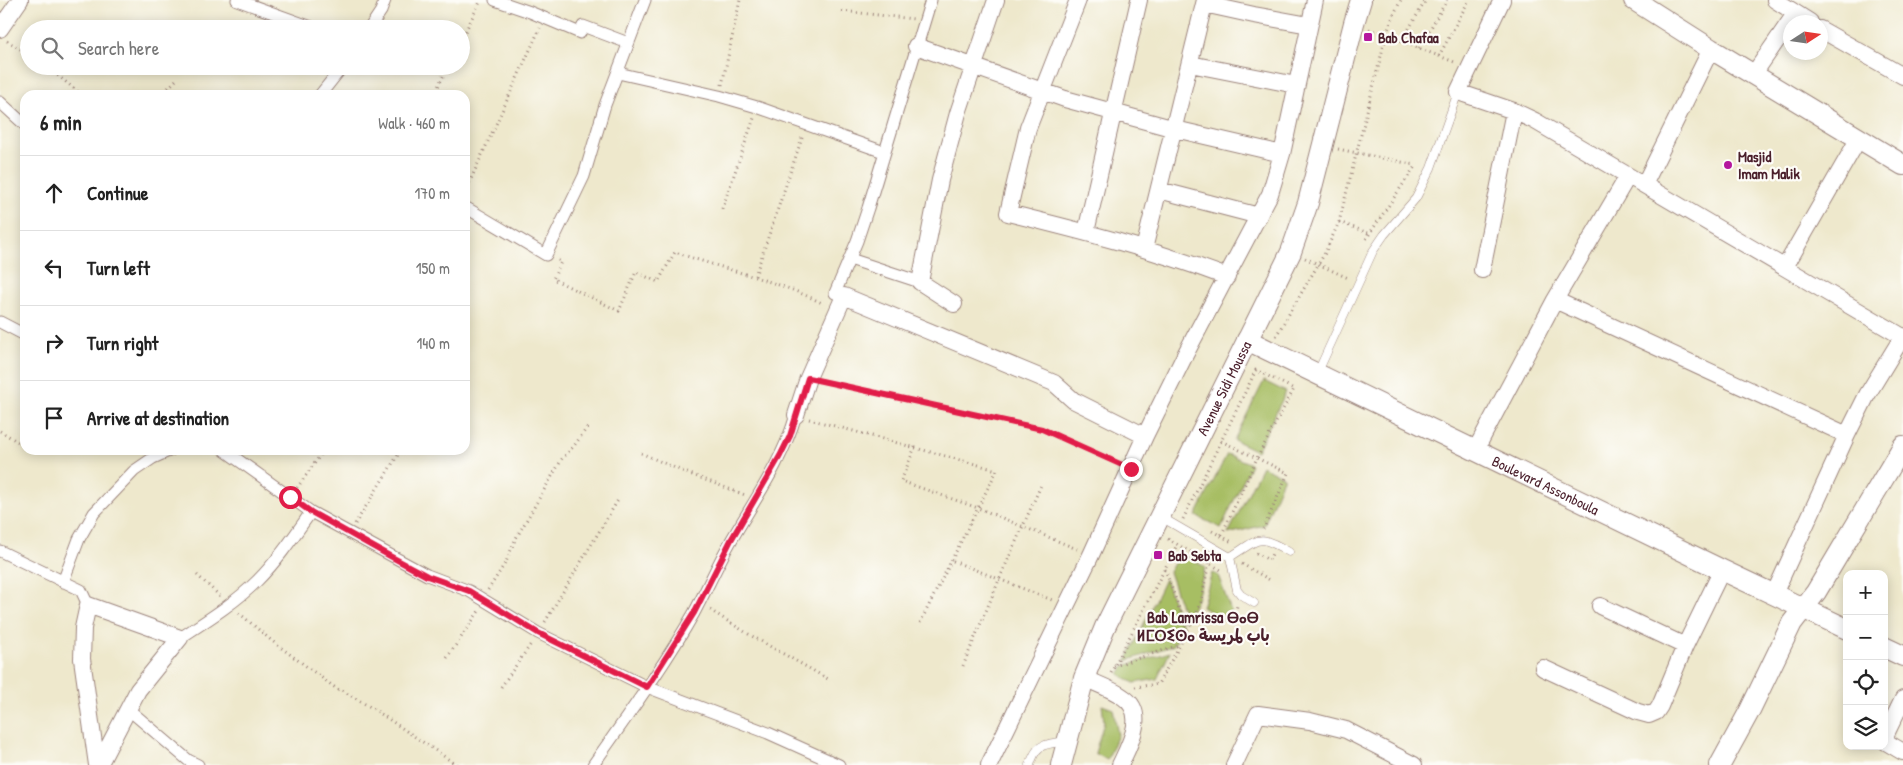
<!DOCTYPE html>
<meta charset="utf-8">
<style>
body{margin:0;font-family:"Patrick Hand","Playpen Sans Arabic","Noto Sans Tifinagh",sans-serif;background:#f2f2f2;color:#222}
.controls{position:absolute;right:15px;bottom:15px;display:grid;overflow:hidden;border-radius:10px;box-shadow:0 2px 12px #0003}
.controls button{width:45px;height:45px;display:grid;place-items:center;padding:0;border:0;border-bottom:1px solid #e0e0e0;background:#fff;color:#222;font:25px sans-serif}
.compass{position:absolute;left:1783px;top:15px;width:45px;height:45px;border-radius:50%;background:#fff;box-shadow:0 2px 12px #0003;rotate:78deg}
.stop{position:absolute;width:15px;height:15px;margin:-11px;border:4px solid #e11d48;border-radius:50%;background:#fff}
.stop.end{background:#e11d48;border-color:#fff;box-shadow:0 1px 5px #0008}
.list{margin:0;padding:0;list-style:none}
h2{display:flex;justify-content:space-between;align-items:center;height:65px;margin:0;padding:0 20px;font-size:21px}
h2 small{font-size:16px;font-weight:400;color:#767676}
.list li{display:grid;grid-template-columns:32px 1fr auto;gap:15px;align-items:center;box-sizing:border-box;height:75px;padding:0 20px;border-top:1px solid #e0e0e0}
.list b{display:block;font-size:19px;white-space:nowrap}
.list em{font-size:16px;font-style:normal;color:#767676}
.icon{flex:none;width:28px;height:28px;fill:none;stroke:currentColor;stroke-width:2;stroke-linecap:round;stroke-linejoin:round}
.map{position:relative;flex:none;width:1903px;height:765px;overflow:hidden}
.search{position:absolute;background:#fff;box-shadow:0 2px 12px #0003;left:20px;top:20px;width:450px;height:55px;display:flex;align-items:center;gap:12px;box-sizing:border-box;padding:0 18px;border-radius:28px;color:#767676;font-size:19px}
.panel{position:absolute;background:#fff;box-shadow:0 2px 12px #0003;left:20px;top:90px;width:450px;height:365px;border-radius:15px}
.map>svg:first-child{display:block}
.green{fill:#a7be64;stroke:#786e48}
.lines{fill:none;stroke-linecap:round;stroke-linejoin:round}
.service-casing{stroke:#9c847c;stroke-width:9}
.pedestrian-casing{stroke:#9c847c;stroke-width:13}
.minor-casing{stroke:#9c847c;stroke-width:18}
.tertiary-casing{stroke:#9c847c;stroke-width:22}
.path{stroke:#9c847c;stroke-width:3;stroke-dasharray:1 4;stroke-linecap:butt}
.service{stroke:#fff;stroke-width:8}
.pedestrian{stroke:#fff;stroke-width:11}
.minor{stroke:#fff;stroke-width:16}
.tertiary{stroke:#fff;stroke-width:20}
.route{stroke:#e11d48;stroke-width:6}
.poi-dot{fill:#b5179e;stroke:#fdfcf7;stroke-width:2}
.labels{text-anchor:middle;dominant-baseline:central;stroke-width:4.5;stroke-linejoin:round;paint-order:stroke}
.poi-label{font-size:15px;font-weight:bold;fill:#4a1f2b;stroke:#fdfcf7;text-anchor:start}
.street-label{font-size:15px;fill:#4a1f2b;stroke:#fdfcf7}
.neighbourhood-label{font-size:16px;font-weight:bold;fill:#4a1f2b;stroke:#fdfcf7}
</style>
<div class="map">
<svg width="1903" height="765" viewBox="0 0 1903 765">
<rect width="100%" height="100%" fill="#fdfcf7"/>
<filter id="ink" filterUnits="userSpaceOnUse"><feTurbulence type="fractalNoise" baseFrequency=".02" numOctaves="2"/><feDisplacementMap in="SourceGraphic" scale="10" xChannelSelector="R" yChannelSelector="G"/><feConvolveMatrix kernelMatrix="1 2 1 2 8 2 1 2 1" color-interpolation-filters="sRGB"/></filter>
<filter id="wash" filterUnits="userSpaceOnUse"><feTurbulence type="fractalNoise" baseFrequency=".0096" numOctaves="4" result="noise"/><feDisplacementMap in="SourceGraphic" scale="20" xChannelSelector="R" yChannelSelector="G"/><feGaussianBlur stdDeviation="1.12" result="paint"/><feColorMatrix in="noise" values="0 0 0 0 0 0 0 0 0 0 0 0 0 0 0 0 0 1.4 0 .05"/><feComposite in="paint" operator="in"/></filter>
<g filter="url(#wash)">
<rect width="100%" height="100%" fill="#eee8cc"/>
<path class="green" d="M 1264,381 L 1286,392 L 1257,451 L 1234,440 Z
M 1227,454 L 1251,464 L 1221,528 L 1196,516 Z
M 1262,466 L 1284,477 L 1264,525 L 1228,534 Z
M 1180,553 L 1205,567 L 1197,599 L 1186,621 L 1169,572 Z
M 1212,573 L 1218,575 L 1231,611 L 1227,622 L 1202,607 Z
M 1165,579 L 1183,627 L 1174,645 L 1126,661 Z
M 1170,652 L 1157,679 L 1134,683 L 1119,674 L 1124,666 Z
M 1102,705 L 1113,709 L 1118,735 L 1107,760 L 1095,753 L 1104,722 Z"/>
</g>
<g filter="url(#ink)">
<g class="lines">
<g class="service-casing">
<path id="service" d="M 1317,374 L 1373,251 L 1384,235 L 1416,198 L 1431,168 L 1458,92
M 1161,517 L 1230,557 L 1237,590 L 1241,595 L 1254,603
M 1230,557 C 1259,539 1258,533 1289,552
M 1030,765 C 1037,742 1044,745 1066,741"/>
</g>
<g class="pedestrian-casing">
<path id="pedestrian" d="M 237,0 L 317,29
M 495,0 L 530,12 L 580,33 L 583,26 L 628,43
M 369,29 L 381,11 L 385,0
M 618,73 L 719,96 L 757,107 L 884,152
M 320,95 L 343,66
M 0,102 L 25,125
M 465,207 L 546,255 L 584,176 L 605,105 L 645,0
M 850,259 L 920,282
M 844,296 L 835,293 L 857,241 L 868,208 L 931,0
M 0,322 L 25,335
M 311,512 L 427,575 L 469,591 L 538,633 L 647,687 L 768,733 L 839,765
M 0,551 L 81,590 L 88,605
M 63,582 L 79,539 L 94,513 L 134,471 L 153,458 L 171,450
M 180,638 C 206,621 235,603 257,581 C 278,560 294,536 311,512 L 224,450
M 128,709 L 188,760 L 198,765
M 593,765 C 628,715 664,666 694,613 C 707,589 718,563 732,539 C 755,499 783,460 796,415"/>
</g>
<g class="minor-casing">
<path id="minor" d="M 1078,0 L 1028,128 L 1008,213 C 1082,231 1155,250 1227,277
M 1502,0 L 1458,92 L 1514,111 L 1535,121 L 1903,337
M 1775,0 L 1810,22
M 1204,4 L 1254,15 L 1309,25
M 0,29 L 20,0
M 1820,29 L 1903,76
M 916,46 L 1065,99 L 1175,129 L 1282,154
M 1190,64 L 1296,85
M 1753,75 L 1795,14
M 1644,185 L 1711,49
M 1159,190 L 1259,216
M 1086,232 L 1139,0
M 1144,249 L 1205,0
M 1785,267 L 1859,138
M 1482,270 L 1514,111
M 1555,300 L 1847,435
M 954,304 L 920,282 L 940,180 L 958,113 L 996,0
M 796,415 L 808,378 L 844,296 L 1054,383 L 1073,400 L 1145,436
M 1475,451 L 1555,300 L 1628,176
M 1774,594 L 1847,435 L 1867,395 L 1903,336
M 1600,606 L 1685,646
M 1543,668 L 1638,712 L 1649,715 L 1656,712 L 1660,706 L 1685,646 L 1722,570
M 1084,678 C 1097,684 1112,689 1123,697 C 1148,713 1129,746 1120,765
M 1903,699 L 1886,734 L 1886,742 L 1903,752
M 97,765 L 82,659 L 83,628 L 88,605 L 180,638 L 138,690 L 99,765
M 989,765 L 1091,555 L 1145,436 L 1186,353 L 1270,194 L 1282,154 L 1315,0
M 1234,765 L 1258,714 L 1310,721 L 1346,730 L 1414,765"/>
</g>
<g class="tertiary-casing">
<g id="tertiary">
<path d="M 1634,0 L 1711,49 L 1903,165"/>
<path id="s1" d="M 1247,340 L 1722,570 L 1847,629"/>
<path d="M 1884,647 L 1903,656"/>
<path id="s2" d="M 1061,765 L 1084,678 L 1105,627 L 1291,252 L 1308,203 L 1354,23 L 1361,0"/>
<path d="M 1720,765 L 1749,712 L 1792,623 L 1816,592 L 1903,446"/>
</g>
</g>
<path class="path" d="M 842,11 L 914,19
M 1369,29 L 1457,63
M 461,40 L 481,0
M 7,41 L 29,54
M 1401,42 L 1426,0
M 1419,48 L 1447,0
M 1439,56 L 1469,0
M 46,66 L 82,95
M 722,85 L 740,0
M 161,95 L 176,80
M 434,95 L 448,66
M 1338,149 L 1416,165
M 465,192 L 540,28
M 722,209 L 754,118
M 1339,222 L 1368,233
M 1366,239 L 1416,165
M 1305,258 L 1348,278
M 558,260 L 561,262 L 553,279 L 619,311 L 636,272 L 658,282 L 675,252 C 725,270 777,280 824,304
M 755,276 L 803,135
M 1276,336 L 1325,253 L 1339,222 L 1387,32 L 1394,14 L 1401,0
M 823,381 L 1042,429 L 1117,463
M 809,419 L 997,470 L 919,625
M 0,431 L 25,446
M 1221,441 L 1288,473 L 1264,528 L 1263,529
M 915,447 L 901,481 L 978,508 L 1077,549
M 32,450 L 35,450
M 641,453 L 682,471 L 745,495
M 297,488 L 324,450
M 1183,519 L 1256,370 L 1294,389 L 1257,458 L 1221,536
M 355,524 L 401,450
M 1212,531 L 1232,542
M 1168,539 L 1221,570
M 1256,553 L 1269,560 L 1272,554
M 953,561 L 1052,600
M 1242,564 L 1270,580
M 1165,569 L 1187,631
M 197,575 L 221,597
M 488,590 L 506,562 L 515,540 L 562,459 L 574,446 L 589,425
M 710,610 L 750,635 L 828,679
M 239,613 L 272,641 L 337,689 L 343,691 L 372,708 L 457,765
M 545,622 L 618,500
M 1233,622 L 1237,606
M 447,658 L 479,611
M 963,666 L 999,580 L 1042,483
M 1114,666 L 1179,645
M 1111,673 L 1177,545
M 501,687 L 531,644
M 1135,687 L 1158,684 L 1180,645 L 1201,602 L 1209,562"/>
<use href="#service" class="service"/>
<use href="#pedestrian" class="pedestrian"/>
<use href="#minor" class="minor"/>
<use href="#tertiary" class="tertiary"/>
</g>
</g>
<g class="lines" filter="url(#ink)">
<path class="route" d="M 290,497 L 311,512 L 388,555 L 427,576 L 469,591 L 538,633 L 647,687 L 694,613 L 731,540 L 780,456 L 790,436 L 808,378 L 1042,429 L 1131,469"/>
</g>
<g class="poi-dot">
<rect x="1363" y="32" width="10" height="10" rx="2.5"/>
<circle cx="1728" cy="165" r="5"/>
<rect x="1153" y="550" width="10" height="10" rx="2.5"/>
</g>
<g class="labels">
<g class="poi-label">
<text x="1378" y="37">Bab Chafaa</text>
<text x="1738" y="156">Masjid<tspan x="1738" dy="17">Imam Malik</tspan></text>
<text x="1168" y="555">Bab Sebta</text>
</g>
<g class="street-label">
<text stroke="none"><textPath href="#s2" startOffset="412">Avenue Sidi Moussa</textPath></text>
<text stroke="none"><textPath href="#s1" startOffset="332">Boulevard Assonboula</textPath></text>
</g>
<g class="neighbourhood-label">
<text x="1203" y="617">Bab Lamrissa ⴱⴰⴱ<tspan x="1203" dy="18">ⵍⵎⵔⵉⵙⴰ باب لمريسة</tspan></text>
</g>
</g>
</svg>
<div class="controls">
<button>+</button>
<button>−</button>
<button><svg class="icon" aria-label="locate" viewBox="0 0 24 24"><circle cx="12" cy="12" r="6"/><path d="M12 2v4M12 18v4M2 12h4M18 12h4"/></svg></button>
<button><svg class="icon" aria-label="layers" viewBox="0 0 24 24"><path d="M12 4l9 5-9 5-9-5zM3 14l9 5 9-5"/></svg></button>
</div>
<svg class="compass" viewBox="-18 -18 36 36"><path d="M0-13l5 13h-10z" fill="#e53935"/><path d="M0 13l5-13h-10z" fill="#767676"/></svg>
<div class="stop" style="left:290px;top:497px"></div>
<div class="stop end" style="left:1131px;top:469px"></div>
<div class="search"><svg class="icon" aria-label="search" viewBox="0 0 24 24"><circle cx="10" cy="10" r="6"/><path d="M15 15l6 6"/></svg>Search here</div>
<section class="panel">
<h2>6 min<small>Walk · 460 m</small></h2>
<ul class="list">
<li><svg class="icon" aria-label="ahead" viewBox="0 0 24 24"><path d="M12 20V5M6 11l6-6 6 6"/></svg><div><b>Continue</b></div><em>170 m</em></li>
<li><svg class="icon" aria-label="left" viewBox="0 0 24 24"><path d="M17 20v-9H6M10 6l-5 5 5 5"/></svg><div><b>Turn left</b></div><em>150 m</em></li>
<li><svg class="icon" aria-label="right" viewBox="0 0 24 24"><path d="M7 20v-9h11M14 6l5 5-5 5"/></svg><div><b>Turn right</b></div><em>140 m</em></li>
<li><svg class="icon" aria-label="arrive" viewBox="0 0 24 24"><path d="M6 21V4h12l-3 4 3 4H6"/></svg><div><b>Arrive at destination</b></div></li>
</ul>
</section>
</div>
